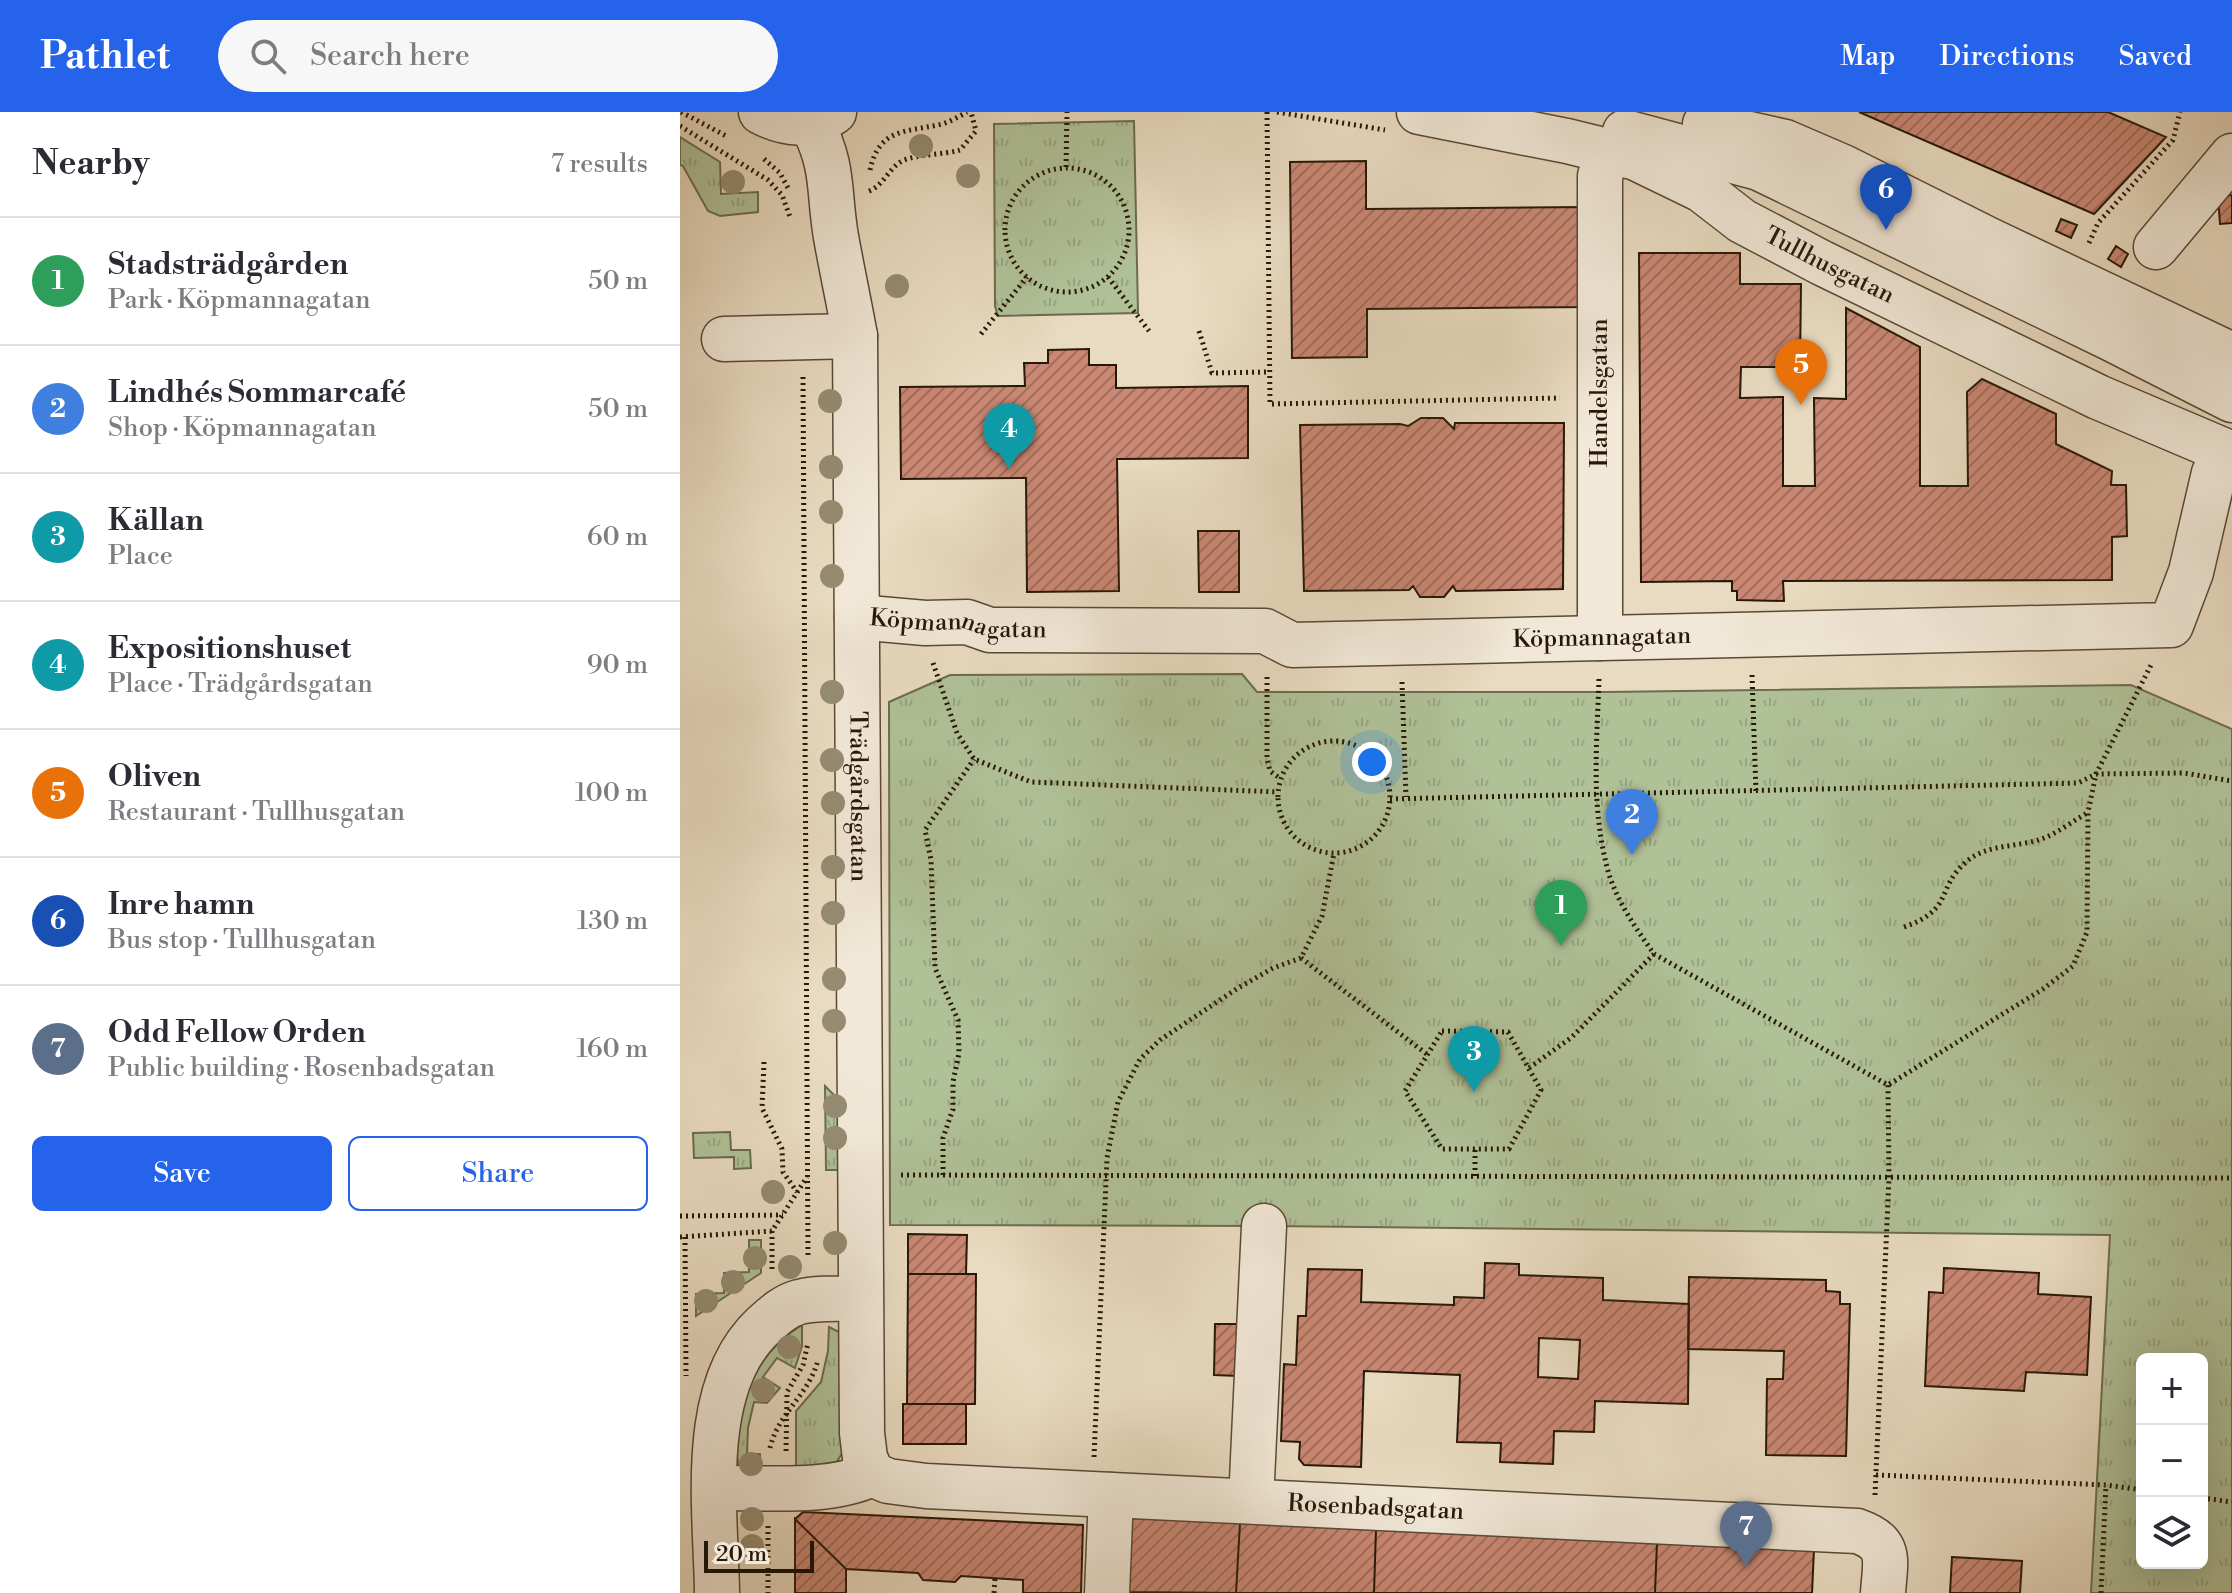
<!DOCTYPE html>
<meta charset="utf-8">
<style>
body{margin:0;font-family:"Libre Bodoni",serif;background:#f7f7f7;color:#2b2b33}
.controls{position:absolute;right:24px;bottom:24px;display:grid;overflow:hidden;border-radius:12px;box-shadow:0 8px 32px #0002}
.controls button{width:72px;height:72px;display:grid;place-items:center;padding:0;border:0;border-bottom:2px solid #e1e1e2;background:#fff;color:#2b2b33;font:40px sans-serif}
.scale{position:absolute;left:24px;bottom:20px;width:110px;box-sizing:border-box;padding-left:8px;border:4px solid #281807;border-top:0;font-size:22px;line-height:28px;white-space:nowrap;color:#281807;-webkit-text-stroke:6px #f1e8d7;paint-order:stroke}
.you{position:absolute;left:692px;top:650px;width:28px;height:28px;margin:-20px;border:6px solid #fff;border-radius:50%;background:#1a73e8;box-shadow:0 0 0 12px #1a73e833}
.badge{display:grid;place-items:center;width:52px;height:52px;border-radius:50%;background:#2563eb;color:#fff;font-size:26px;font-weight:700}
.pin{position:absolute;translate:-50% -66px;filter:drop-shadow(0 2px 4px #0008)}
.pin::after{content:'';position:absolute;top:42px;width:28px;height:24px;background:inherit;clip-path:polygon(0 0,100% 0,50% 100%)}
.list{margin:0;padding:0;list-style:none}
h2{display:flex;justify-content:space-between;align-items:center;height:104px;margin:0;padding:0 32px;font-size:34px}
h2 small{font-size:26px;font-weight:400;color:#7c7c81}
.list li{display:grid;grid-template-columns:52px 1fr auto;gap:24px;align-items:center;box-sizing:border-box;height:128px;padding:0 32px;border-top:2px solid #e1e1e2}
.list b{display:block;font-size:30px;white-space:nowrap}
.list p{margin:0;font-size:26px;white-space:nowrap;color:#7c7c81}
.list em{font-size:26px;font-style:normal;color:#7c7c81}
.actions{display:flex;gap:16px;padding:24px 32px}
.actions a{flex:1;padding:18px 0;border:2px solid #2563eb;border-radius:12px;text-align:center;font-size:28px;color:#2563eb}
.actions .main{background:#2563eb;color:#fff}
.icon{flex:none;width:44px;height:44px;fill:none;stroke:currentColor;stroke-width:2;stroke-linecap:round;stroke-linejoin:round}
.map{position:relative;flex:none;width:1552px;height:1481px;overflow:hidden}
header{display:flex;align-items:center;gap:48px;box-sizing:border-box;height:112px;padding:0 40px;background:#2563eb;color:#fff}
header strong{font-size:38px}
nav{display:flex;gap:44px;margin-inline-start:auto;font-size:28px}
.search{width:560px;height:72px;background:#f7f7f7;display:flex;align-items:center;gap:20px;box-sizing:border-box;padding:0 28px;border-radius:44px;color:#7c7c81;font-size:30px}
main{display:flex}
aside{flex:1;background:#fff}
.map>svg:first-child{display:block}
.grass{fill:url(#grass-tufts);stroke:#6c6c50;stroke-width:2;fill-rule:evenodd}
.building{fill:url(#building-hatch);stroke:#281807;stroke-width:2;fill-rule:evenodd}
.lines{fill:none;stroke-linecap:round;stroke-linejoin:round}
.minor-casing{stroke:#584936;stroke-width:47}
.path{stroke:#281807;stroke-width:5;stroke-dasharray:2 4;stroke-linecap:butt}
.minor{stroke:#f1e8d7;stroke-width:44}
.tree{fill:#958c72}
.labels{text-anchor:middle;dominant-baseline:central;stroke-width:7;stroke-linejoin:round;paint-order:stroke}
.street-label{font-size:24px;fill:#281807;stroke:#f1e8d7}
</style>
<header>
<strong>Pathlet</strong>
<div class="search"><svg class="icon" aria-label="search" viewBox="0 0 24 24"><circle cx="10" cy="10" r="6"/><path d="M15 15l6 6"/></svg>Search here</div>
<nav><a>Map</a><a>Directions</a><a>Saved</a></nav>
</header>
<main>
<aside>
<h2>Nearby<small>7 results</small></h2>
<ul class="list">
<li><span class="badge" style="background:#2e9e5b">1</span><div><b>Stadsträdgården</b><p>Park · Köpmannagatan</p></div><em>50 m</em></li>
<li><span class="badge" style="background:#3f7fe0">2</span><div><b>Lindhés Sommarcafé</b><p>Shop · Köpmannagatan</p></div><em>50 m</em></li>
<li><span class="badge" style="background:#0f9aa8">3</span><div><b>Källan</b><p>Place</p></div><em>60 m</em></li>
<li><span class="badge" style="background:#0f9aa8">4</span><div><b>Expositionshuset</b><p>Place · Trädgårdsgatan</p></div><em>90 m</em></li>
<li><span class="badge" style="background:#e8710a">5</span><div><b>Oliven</b><p>Restaurant · Tullhusgatan</p></div><em>100 m</em></li>
<li><span class="badge" style="background:#1a4fb4">6</span><div><b>Inre hamn</b><p>Bus stop · Tullhusgatan</p></div><em>130 m</em></li>
<li><span class="badge" style="background:#5c6f8a">7</span><div><b>Odd Fellow Orden</b><p>Public building · Rosenbadsgatan</p></div><em>160 m</em></li>
</ul>
<div class="actions"><a class="main">Save</a><a>Share</a></div>
</aside>
<div class="map">
<svg width="1552" height="1481" viewBox="0 0 1552 1481">
<defs>
<pattern id="grass-tufts" width="24" height="20" patternUnits="userSpaceOnUse" patternTransform="scale(2)"><rect width="24" height="20" fill="#b0c198"/><path d="M3 7l-1-3M5 7V3M7 7l1-3M15 17l-1-3M17 17v-4M19 17l1-3" fill="none" stroke="#97a582"/></pattern>
<pattern id="building-hatch" width="6" height="6" patternUnits="userSpaceOnUse" patternTransform="scale(2)"><rect width="6" height="6" fill="#ca8773"/><path d="M-1 1l2-2M0 6l6-6M5 7l2-2" fill="none" stroke="#a46d5c"/></pattern>
</defs>
<rect width="100%" height="100%" fill="#e9dbc1"/>
<filter id="stains"><feTurbulence type="fractalNoise" baseFrequency=".0025" numOctaves="4"/><feColorMatrix values="0 0 0 0 .2 0 0 0 0 .09 0 0 0 0 .02 0 0 0 .5 -.17"/></filter>
<radialGradient id="worn" r=".72"><stop offset=".6" stop-color="#630" stop-opacity="0"/><stop offset="1" stop-color="#630" stop-opacity=".3"/></radialGradient>
<path class="grass" d="M 454,9 L 458,201 L 318,204 L 315,194 L 314,12 Z
M 0,25 L 40,50 L 41,82 L 78,80 L 78,100 L 40,104 L 28,99 L 3,54 L 0,53 Z
M 562,562 L 577,580 L 926,580 L 1451,573 L 1552,617 L 1552,1481 L 1411,1481 L 1430,1123 L 584,1114 L 210,1113 L 209,590 L 270,563 ZM 1462,1247 L 1522,1247 L 1522,1451 L 1462,1451 Z
M 145,974 L 163,992 L 164,1058 L 146,1058 Z
M 50,1020 L 51,1038 L 70,1038 L 71,1056 L 54,1057 L 54,1045 L 14,1046 L 13,1021 Z
M 69,1128 L 81,1128 L 81,1161 L 16,1204 L 16,1182 L 44,1181 L 44,1161 L 69,1160 Z
M 122,1213 L 122,1234 L 115,1256 L 97,1246 L 83,1265 L 100,1276 L 87,1291 L 74,1290 L 68,1316 L 67,1342 L 80,1342 L 80,1363 L 60,1355 C 55,1344 57,1335 58,1324 C 62,1278 81,1238 122,1213 Z
M 149,1215 L 159,1220 L 163,1227 L 164,1338 L 153,1356 L 116,1362 L 116,1299 L 141,1270 L 148,1239 Z"/>
<path class="building" d="M 1179,0 L 1428,0 L 1486,25 L 1414,102 Z
M 686,49 L 686,97 L 910,95 L 911,195 L 687,197 L 687,245 L 612,246 L 610,50 Z
M 1552,83 L 1552,111 L 1540,112 L 1538,84 Z
M 1381,107 L 1397,113 L 1391,126 L 1376,119 Z
M 1436,134 L 1448,142 L 1441,155 L 1428,147 Z
M 959,141 L 1060,141 L 1060,172 L 1121,172 L 1120,255 L 1061,255 L 1060,286 L 1103,285 L 1103,374 L 1135,374 L 1134,286 L 1166,287 L 1166,196 L 1240,235 L 1240,374 L 1288,374 L 1287,280 L 1302,267 L 1376,302 L 1376,332 L 1432,359 L 1431,373 L 1446,373 L 1447,424 L 1432,425 L 1432,468 L 1103,469 L 1104,489 L 1057,488 L 1057,479 L 1052,479 L 1052,469 L 961,470 Z
M 409,237 L 409,253 L 436,253 L 436,276 L 568,274 L 568,346 L 437,347 L 439,479 L 347,480 L 346,366 L 221,367 L 220,275 L 345,274 L 344,251 L 368,251 L 368,238 Z
M 741,306 L 763,306 L 774,317 L 775,311 L 884,311 L 883,477 L 776,479 L 773,474 L 764,485 L 740,485 L 733,474 L 729,478 L 624,479 L 620,313 L 720,312 L 728,314 Z
M 518,419 L 559,419 L 559,480 L 519,480 Z
M 228,1122 L 287,1123 L 286,1162 L 228,1162 Z
M 805,1151 L 839,1152 L 839,1163 L 923,1166 L 923,1188 L 1009,1192 L 1008,1292 L 915,1289 L 914,1320 L 874,1319 L 873,1352 L 820,1350 L 821,1331 L 777,1330 L 780,1263 L 684,1259 L 681,1355 L 624,1353 L 619,1347 L 620,1330 L 601,1329 L 604,1252 L 616,1253 L 618,1204 L 626,1204 L 628,1157 L 682,1158 L 681,1190 L 774,1193 L 774,1185 L 804,1186 ZM 859,1226 L 900,1228 L 898,1267 L 858,1265 Z
M 1264,1156 L 1359,1161 L 1358,1182 L 1411,1185 L 1407,1263 L 1346,1260 L 1344,1279 L 1245,1274 L 1249,1180 L 1263,1181 Z
M 228,1162 L 296,1162 L 295,1292 L 227,1292 Z
M 1009,1165 L 1146,1168 L 1146,1179 L 1160,1180 L 1160,1192 L 1170,1192 L 1166,1344 L 1086,1343 L 1087,1267 L 1103,1267 L 1104,1239 L 1008,1237 Z
M 535,1212 L 559,1212 L 558,1264 L 534,1263 Z
M 223,1292 L 286,1292 L 286,1332 L 223,1332 Z
M 123,1400 L 403,1413 L 401,1481 L 343,1481 L 343,1468 L 281,1464 L 275,1470 L 243,1468 L 238,1461 L 166,1457 L 115,1407 Z
M 450,1406 L 560,1411 L 556,1481 L 447,1480 Z
M 115,1407 L 166,1457 L 166,1481 L 115,1481 Z
M 560,1411 L 696,1417 L 694,1481 L 556,1481 Z
M 696,1417 L 977,1430 L 975,1481 L 694,1481 Z
M 977,1430 L 1134,1437 L 1132,1481 L 975,1481 Z
M 1272,1445 L 1342,1449 L 1340,1481 L 1270,1481 Z"/>
<g class="lines">
<g class="minor-casing">
<g id="minor">
<path d="M 81,0 C 104,12 131,16 154,0"/>
<path id="s1" d="M 739,0 L 887,29 L 956,46 L 1022,78 L 1062,109 L 1142,151 L 1418,285 L 1552,342"/>
<path id="s2" d="M 131,10 C 155,56 148,78 156,125 C 162,158 169,191 175,224 L 182,1321 L 185,1346 L 192,1362"/>
<path d="M 1025,12 L 1105,30 L 1163,55 L 1309,128 L 1552,243"/>
<path d="M 945,20 L 1079,56 L 1430,226 L 1552,288"/>
<path d="M 1476,135 L 1552,44"/>
<path d="M 44,227 L 175,224"/>
<path id="s3" d="M 177,505 L 245,511 L 287,510 L 310,518 L 585,519 L 612,533 L 1491,513 L 1511,460 L 1534,361 L 1547,340"/>
<path d="M 920,526 L 920,64 L 929,37"/>
<path id="s4" d="M 192,1362 L 208,1369 L 246,1374 L 1177,1419 C 1213,1431 1205,1449 1203,1481"/>
<path d="M 35,1376 C 84,1375 148,1383 192,1362"/>
<path d="M 571,1389 L 584,1114"/>
<path d="M 37,1481 C 36,1397 17,1275 84,1213 C 95,1203 105,1194 119,1190 C 139,1185 161,1187 180,1187"/>
<path d="M 427,1481 L 431,1383"/>
</g>
</g>
<path class="path" d="M 1,0 L 48,25
M 587,0 L 590,292 L 880,286
M 597,0 L 705,18
M 0,14 L 88,68 L 102,83 L 110,105
M 84,47 L 100,61 L 108,76
M 386,55 L 387,0
M325 118a62 62 0 1 1 124 0a62 62 0 1 1-124 0Z
M 190,58 C 199,17 224,20 258,13 C 268,11 278,5 287,0
M 189,79 C 204,73 208,57 222,49 C 237,42 263,43 280,38 L 296,19 L 291,0
M 1409,131 L 1418,111 L 1493,28 L 1500,0
M 428,165 L 469,219
M 519,219 L 532,261 L 589,260
M 301,222 L 347,165
M 123,265 L 128,1147
M 253,551 L 277,621 L 294,647 L 351,670 L 598,680
M 1072,563 L 1076,680
M 587,565 L 587,646 L 590,659 L 601,667
M 919,567 C 917,628 911,690 926,751 C 933,784 955,815 974,842 L 1208,973 L 1363,877 L 1393,854 L 1407,820 L 1408,700 L 1416,662 L 1471,553
M 722,570 L 726,685
M598 685a56 56 0 1 1 112 0a56 56 0 1 1-112 0Z
M 710,687 L 1398,671 L 1416,662 L 1504,661 L 1552,669
M 1224,815 C 1275,797 1255,777 1286,750 C 1307,731 1339,736 1364,726 C 1379,720 1393,709 1407,701
M 621,846 L 748,943
M 762,919 L 828,920 L 861,978 L 829,1037 L 762,1037 L 725,979 Z
M 84,950 L 82,996 L 102,1037 L 103,1060 L 117,1080
M 849,956 L 892,925 L 974,842
M 221,1063 L 1552,1066
M 263,1063 L 263,1026 L 273,997 L 273,970 L 279,941 L 278,908 L 255,856 L 251,748 L 245,718 L 294,647
M 795,1064 L 795,1037
M 0,1104 L 103,1103
M 0,1125 L 92,1119
M 5,1125 L 6,1264
M 92,1157 L 92,1119 L 127,1065
M 90,1336 C 98,1301 129,1283 138,1248
M 106,1339 L 107,1280 L 123,1253 L 128,1231
M 414,1345 L 427,1046 L 438,990 L 460,947 L 480,928 L 558,876 L 593,856 L 621,846 L 642,804 L 654,741
M 1196,1363 L 1426,1373 L 1462,1378
M 1195,1383 L 1209,1065 L 1208,973
M 1522,1386 L 1552,1390
M 88,1414 L 88,1481
M 314,1481 L 315,1466
M 1421,1481 L 1426,1373"/>
<use href="#minor" class="minor"/>
</g>
<g class="tree">
<circle cx="241" cy="34" r="12"/>
<circle cx="288" cy="64" r="12"/>
<circle cx="53" cy="70" r="12"/>
<circle cx="217" cy="174" r="12"/>
<circle cx="150" cy="289" r="12"/>
<circle cx="151" cy="355" r="12"/>
<circle cx="151" cy="400" r="12"/>
<circle cx="152" cy="464" r="12"/>
<circle cx="152" cy="580" r="12"/>
<circle cx="152" cy="648" r="12"/>
<circle cx="153" cy="691" r="12"/>
<circle cx="153" cy="755" r="12"/>
<circle cx="153" cy="801" r="12"/>
<circle cx="154" cy="867" r="12"/>
<circle cx="154" cy="909" r="12"/>
<circle cx="155" cy="994" r="12"/>
<circle cx="155" cy="1026" r="12"/>
<circle cx="93" cy="1080" r="12"/>
<circle cx="155" cy="1131" r="12"/>
<circle cx="75" cy="1146" r="12"/>
<circle cx="110" cy="1155" r="12"/>
<circle cx="53" cy="1170" r="12"/>
<circle cx="26" cy="1189" r="12"/>
<circle cx="109" cy="1235" r="12"/>
<circle cx="83" cy="1278" r="12"/>
<circle cx="71" cy="1352" r="12"/>
<circle cx="72" cy="1407" r="12"/>
<circle cx="72" cy="1434" r="12"/>
</g>
<g class="labels">
<g class="street-label">
<text stroke="none"><textPath href="#s1" startOffset="444">Tullhusgatan</textPath></text>
<text transform="translate(920 281) rotate(-90)">Handelsgatan</text>
<text stroke="none"><textPath href="#s3" startOffset="102">Köpmannagatan</textPath></text>
<text stroke="none"><textPath href="#s3" startOffset="750">Köpmannagatan</textPath></text>
<text stroke="none"><textPath href="#s2" startOffset="680">Trädgårdsgatan</textPath></text>
<text stroke="none"><textPath href="#s4" startOffset="506">Rosenbadsgatan</textPath></text>
</g>
</g>
<rect width="100%" height="100%" filter="url(#stains)"/>
<rect width="100%" height="100%" fill="url(#worn)"/>
</svg>
<div class="controls">
<button>+</button>
<button>−</button>
<button><svg class="icon" aria-label="layers" viewBox="0 0 24 24"><path d="M12 4l9 5-9 5-9-5zM3 14l9 5 9-5"/></svg></button>
</div>
<div class="scale">20 m</div>
<div class="you"></div>
<div class="pin badge" style="left:881px;top:834px;background:#2e9e5b">1</div>
<div class="pin badge" style="left:952px;top:743px;background:#3f7fe0">2</div>
<div class="pin badge" style="left:794px;top:980px;background:#0f9aa8">3</div>
<div class="pin badge" style="left:329px;top:357px;background:#0f9aa8">4</div>
<div class="pin badge" style="left:1121px;top:293px;background:#e8710a">5</div>
<div class="pin badge" style="left:1206px;top:118px;background:#1a4fb4">6</div>
<div class="pin badge" style="left:1066px;top:1455px;background:#5c6f8a">7</div>
</div>
</main>
